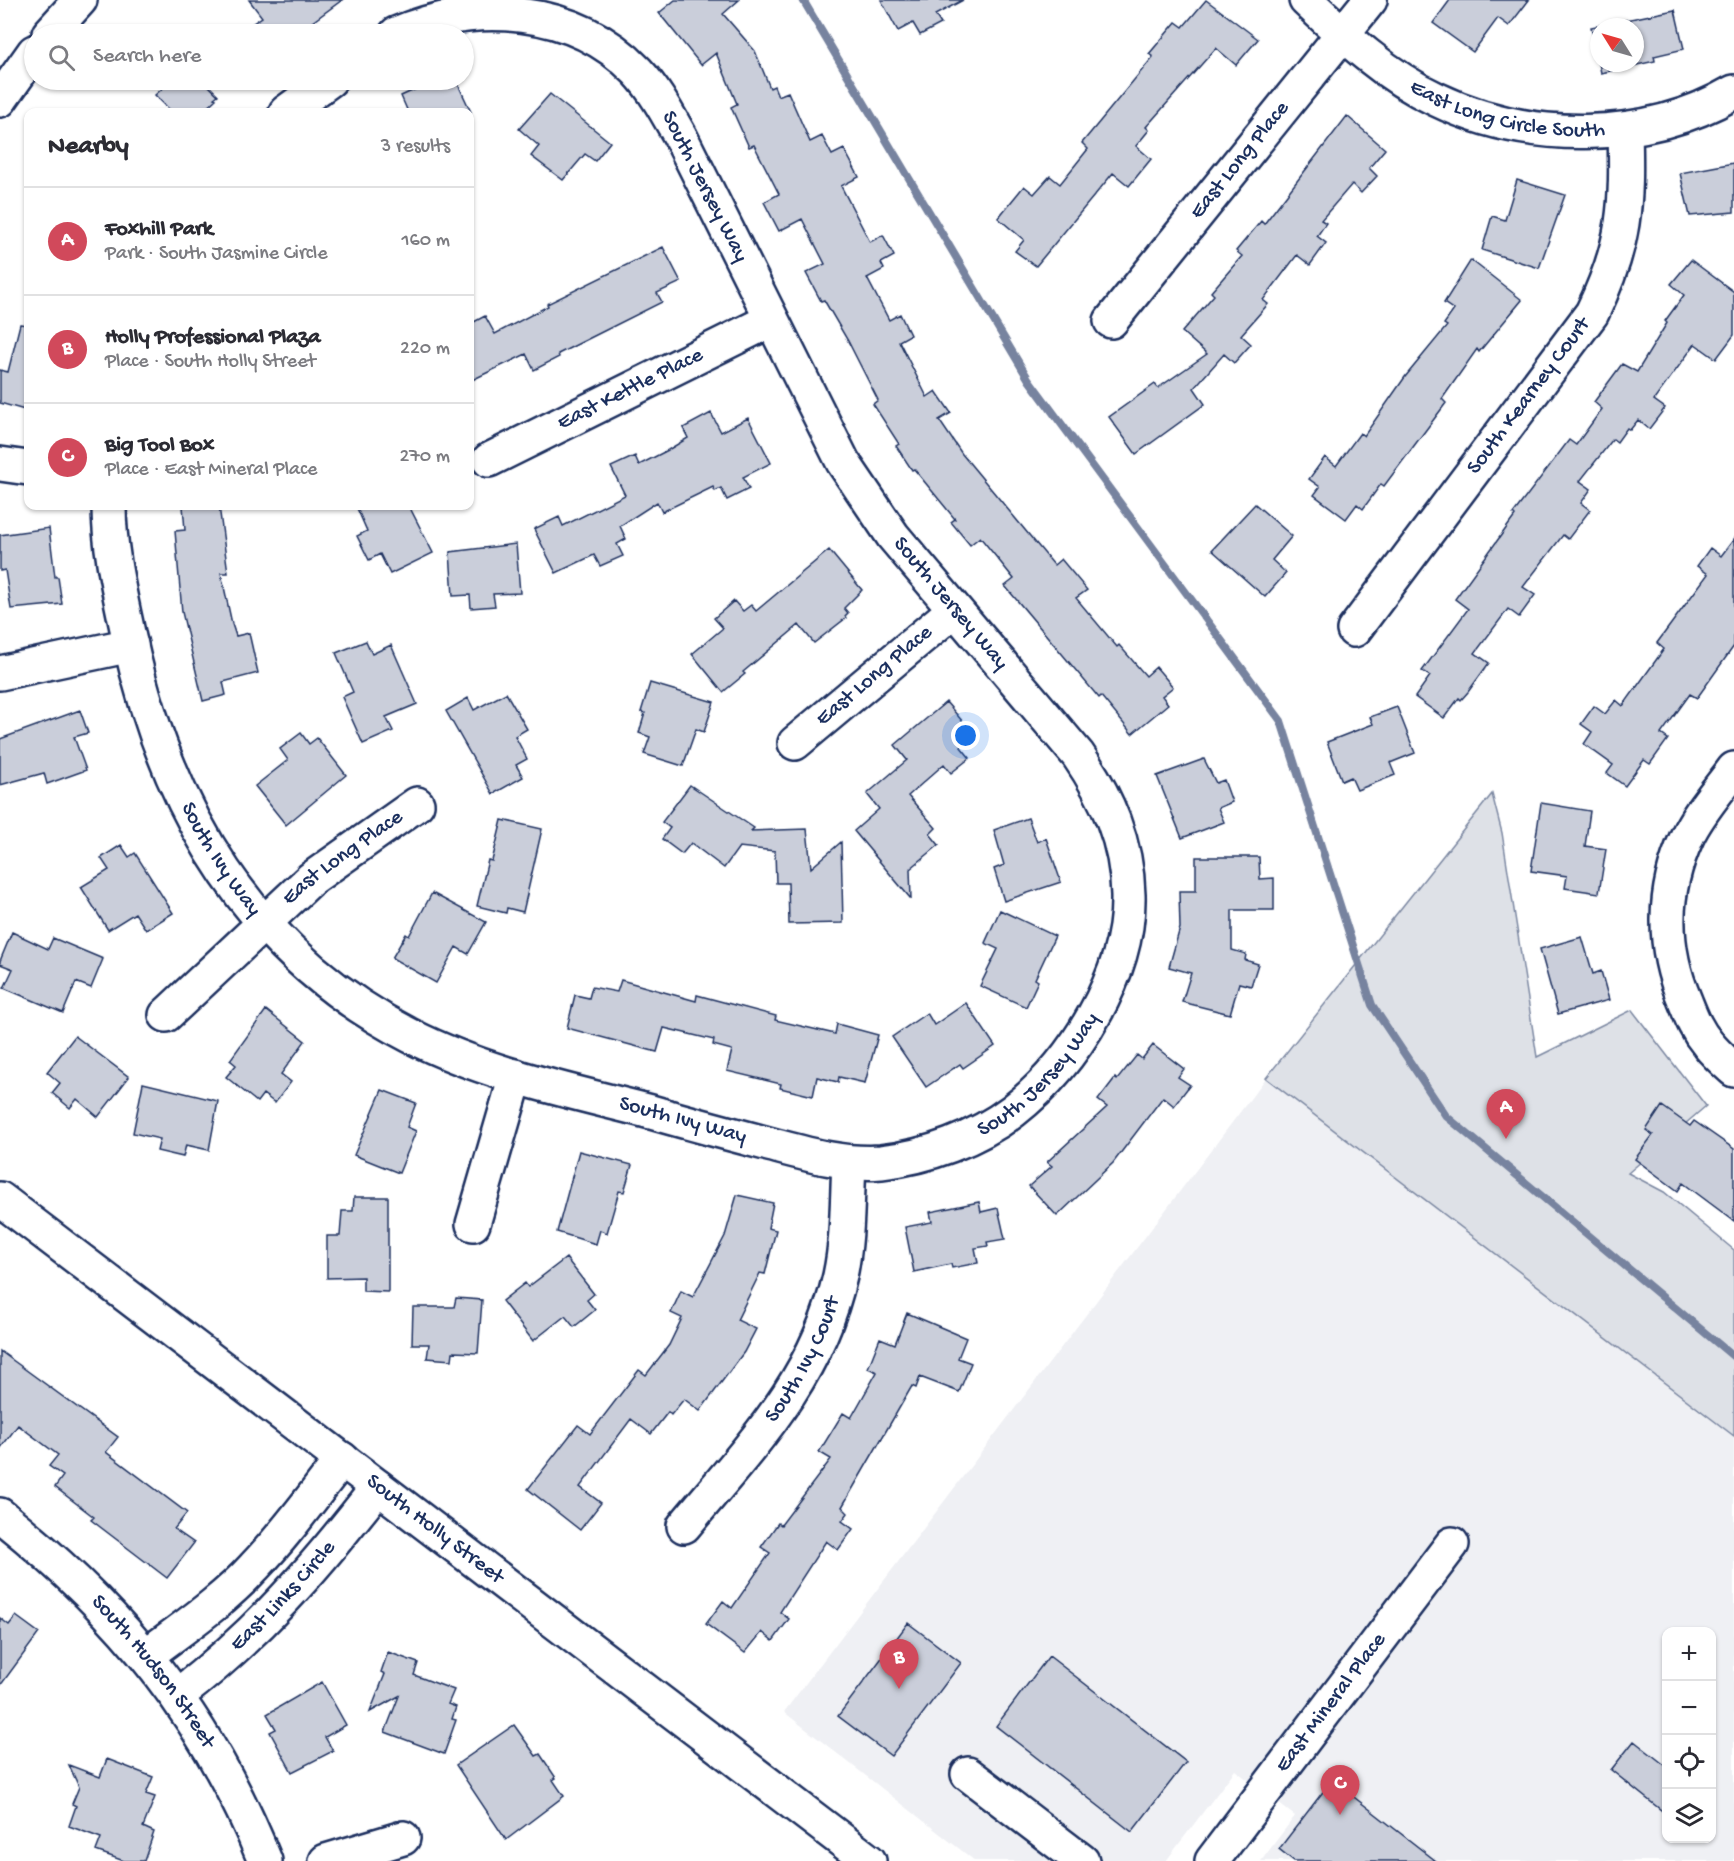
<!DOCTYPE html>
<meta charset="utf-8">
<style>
body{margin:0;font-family:"Gochi Hand",sans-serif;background:#f7f7f7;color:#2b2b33}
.controls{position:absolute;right:18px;bottom:18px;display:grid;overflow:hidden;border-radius:12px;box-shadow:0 2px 4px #0004}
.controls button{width:54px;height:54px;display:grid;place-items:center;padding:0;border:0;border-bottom:2px solid #e1e1e2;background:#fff;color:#2b2b33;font:30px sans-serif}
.compass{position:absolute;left:1590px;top:18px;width:54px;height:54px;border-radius:50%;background:#fff;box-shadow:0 2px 4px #0004;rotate:307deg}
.you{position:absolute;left:966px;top:736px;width:21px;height:21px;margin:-15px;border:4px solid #fff;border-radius:50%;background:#1a73e8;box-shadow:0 0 0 9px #1a73e833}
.badge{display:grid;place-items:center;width:39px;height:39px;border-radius:50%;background:#d1495b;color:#fff;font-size:20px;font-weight:700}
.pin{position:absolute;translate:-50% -50px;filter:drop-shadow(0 2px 3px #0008)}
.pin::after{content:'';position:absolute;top:32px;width:21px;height:18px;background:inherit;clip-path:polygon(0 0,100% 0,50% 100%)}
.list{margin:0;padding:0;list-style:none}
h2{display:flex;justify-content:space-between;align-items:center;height:78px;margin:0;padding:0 24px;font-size:26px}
h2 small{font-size:20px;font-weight:400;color:#7c7c81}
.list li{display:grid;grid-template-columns:39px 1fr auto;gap:18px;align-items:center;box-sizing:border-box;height:108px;padding:0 24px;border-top:2px solid #e1e1e2}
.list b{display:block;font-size:22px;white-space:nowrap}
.list p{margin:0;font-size:20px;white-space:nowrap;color:#7c7c81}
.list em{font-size:20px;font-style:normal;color:#7c7c81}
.icon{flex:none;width:33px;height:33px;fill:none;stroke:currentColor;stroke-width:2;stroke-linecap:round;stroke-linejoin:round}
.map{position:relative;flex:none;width:1734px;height:1861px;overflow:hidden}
.search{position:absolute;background:#fff;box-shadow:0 2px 4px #0004;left:24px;top:24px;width:450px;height:66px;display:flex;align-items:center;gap:15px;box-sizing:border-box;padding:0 21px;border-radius:33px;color:#7c7c81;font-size:22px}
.panel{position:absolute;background:#fff;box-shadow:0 2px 4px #0004;left:24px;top:108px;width:450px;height:402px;border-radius:12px}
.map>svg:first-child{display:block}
.built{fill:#eff0f4;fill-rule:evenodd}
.park{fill:#dee1e7;stroke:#7c88a2;stroke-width:1.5}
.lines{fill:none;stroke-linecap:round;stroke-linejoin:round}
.stream{stroke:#77839f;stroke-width:8}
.building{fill:#caceda;stroke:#1b2f5e;stroke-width:1.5}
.minor-casing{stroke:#1b2f5e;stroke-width:38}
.major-casing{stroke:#1b2f5e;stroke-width:38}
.minor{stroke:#fff;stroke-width:33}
.major{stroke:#fff;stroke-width:33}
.labels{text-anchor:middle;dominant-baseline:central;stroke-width:4.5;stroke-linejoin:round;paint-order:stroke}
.street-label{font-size:22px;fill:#1b2f5e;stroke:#fff}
</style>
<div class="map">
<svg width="1734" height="1861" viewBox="0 0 1734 1861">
<rect width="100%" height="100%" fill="#fff"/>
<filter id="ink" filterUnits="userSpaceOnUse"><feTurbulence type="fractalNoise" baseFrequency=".0167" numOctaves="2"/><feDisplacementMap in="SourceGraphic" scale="12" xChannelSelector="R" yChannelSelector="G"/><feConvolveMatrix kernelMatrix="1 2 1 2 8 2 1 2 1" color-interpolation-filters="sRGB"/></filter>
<g filter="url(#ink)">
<path class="built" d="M 1266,1078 L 1734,1436 L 1734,1861 L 1261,1861 L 1295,1816 L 1235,1770 L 1166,1861 L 975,1861 L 784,1712 ZM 1666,1632 L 1712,1632 L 1712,1838 L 1666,1838 Z"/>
<path class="park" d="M 1492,794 L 1502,833 L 1537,1057 L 1632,1010 L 1706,1106 L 1628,1173 L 1664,1192 L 1734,1250 L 1734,1436 L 1266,1078 Z"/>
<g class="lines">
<path class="stream" d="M 803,0 L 1029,380 L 1281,721 L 1372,1005 L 1446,1116 L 1734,1357"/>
</g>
<path class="building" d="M 249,0 L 342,0 L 296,34 L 237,34 L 262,17 Z
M 675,0 L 739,0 L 723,14 L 755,51 L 770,88 L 774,86 L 778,96 L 788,92 L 810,142 L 822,136 L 832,155 L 844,149 L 859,177 L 841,186 L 870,242 L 883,235 L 894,256 L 881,263 L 884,269 L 867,278 L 889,320 L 900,314 L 910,335 L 899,341 L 927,397 L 936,391 L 951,413 L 939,420 L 962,454 L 1054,565 L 1061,559 L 1087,590 L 1076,598 L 1117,647 L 1119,645 L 1146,676 L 1156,667 L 1173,687 L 1162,696 L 1168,704 L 1132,734 L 1101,696 L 1099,698 L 1005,586 L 1014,579 L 980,537 L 970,545 L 951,522 L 955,519 L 914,469 L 912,470 L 896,446 L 899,444 L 873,404 L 878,400 L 848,341 L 824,300 L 821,301 L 806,273 L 825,264 L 802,219 L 779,231 L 764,202 L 779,194 L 754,145 L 749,147 L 731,107 L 737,104 L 716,53 L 701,65 L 659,13 Z
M 881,0 L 963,0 L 935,15 L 941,24 L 920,35 L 913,23 L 898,31 Z
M 1206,0 L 1258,39 L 1236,65 L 1216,48 L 1146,127 L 1149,130 L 1136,146 L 1151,159 L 1129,186 L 1113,173 L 1036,266 L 1015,251 L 1024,240 L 998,218 L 1024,186 L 1034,194 L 1050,176 L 1060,184 L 1088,149 L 1082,143 L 1153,57 L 1149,54 L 1176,22 L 1183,27 Z
M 1450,0 L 1529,0 L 1509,26 L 1498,18 L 1473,52 L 1433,23 Z
M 1675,10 L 1684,49 L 1654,56 L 1655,61 L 1601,73 L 1599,63 L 1635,63 L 1635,27 L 1599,27 L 1599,62 L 1591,27 Z
M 172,80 L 203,80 L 218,95 L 214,98 L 216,99 L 202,112 L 172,112 L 155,95 Z
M 436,80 L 456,80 L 471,112 L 408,112 L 401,96 Z
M 550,94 L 610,142 L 595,161 L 585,154 L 563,180 L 531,156 L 539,146 L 519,129 Z
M 1347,116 L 1385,149 L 1369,168 L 1377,176 L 1361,193 L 1352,184 L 1321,220 L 1326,223 L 1317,236 L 1326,243 L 1310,265 L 1297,255 L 1263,300 L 1268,304 L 1241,335 L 1251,344 L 1234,363 L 1224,354 L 1194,388 L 1205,404 L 1136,454 L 1109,417 L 1155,384 L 1158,388 L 1207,354 L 1182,332 L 1214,295 L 1211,292 L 1242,256 L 1236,251 L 1261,221 L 1264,224 Z
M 1734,163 L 1734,212 L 1690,216 L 1680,173 Z
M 1517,180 L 1565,195 L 1539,268 L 1482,250 L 1492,216 L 1505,220 Z
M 663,247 L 681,282 L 657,293 L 662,302 L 558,354 L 559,357 L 534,370 L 526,354 L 470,381 L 470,324 L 485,316 L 495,334 L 548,306 L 547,304 Z
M 1471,260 L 1522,300 L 1479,352 L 1477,349 L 1442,399 L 1446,403 L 1384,486 L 1381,484 L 1363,509 L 1357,504 L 1346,519 L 1314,495 L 1320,487 L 1309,479 L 1325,457 L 1336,466 L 1360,433 L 1364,436 L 1405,377 L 1447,326 L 1444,324 L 1454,310 L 1444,303 Z
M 1691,260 L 1734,292 L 1734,335 L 1716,359 L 1695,344 L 1654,400 L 1665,408 L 1649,429 L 1638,420 L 1630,430 L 1627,428 L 1617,442 L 1613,439 L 1580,481 L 1591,489 L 1581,503 L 1590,510 L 1568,539 L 1563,535 L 1523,587 L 1535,595 L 1519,617 L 1508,609 L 1475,653 L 1489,663 L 1468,692 L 1461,700 L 1459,698 L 1444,718 L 1415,697 L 1430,676 L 1422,671 L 1468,609 L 1455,599 L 1515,516 L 1513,514 L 1569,440 L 1576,445 L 1602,409 L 1594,402 L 1622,364 L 1637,372 L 1667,323 L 1665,321 L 1684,295 L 1671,284 Z
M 20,324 L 28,325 L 28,411 L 0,403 L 0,370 L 8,372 Z
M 711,413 L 721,432 L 748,418 L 771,463 L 743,477 L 749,489 L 727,500 L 721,488 L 715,491 L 713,487 L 662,512 L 657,502 L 620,526 L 626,539 L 617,544 L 623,556 L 600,566 L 594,555 L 556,573 L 534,529 L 559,517 L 563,526 L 625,495 L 611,467 L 635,456 L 639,465 L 668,450 L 688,438 L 683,428 Z
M 1255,504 L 1292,536 L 1272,560 L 1286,573 L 1265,597 L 1212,550 Z
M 183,506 L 219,506 L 228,573 L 221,573 L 232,624 L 236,636 L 249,633 L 258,673 L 223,682 L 226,695 L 203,701 L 182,612 L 175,531 L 185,530 Z
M 356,506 L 409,506 L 433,553 L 390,574 L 380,554 L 369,560 L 357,536 L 367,531 Z
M 49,528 L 55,577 L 58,577 L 62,604 L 11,609 L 5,570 L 0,571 L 0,535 Z
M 1734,539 L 1734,646 L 1697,698 L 1690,694 L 1661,734 L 1668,739 L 1650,764 L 1644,760 L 1625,786 L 1607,773 L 1613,765 L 1584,744 L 1592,732 L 1581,724 L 1594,706 L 1605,714 L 1616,700 L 1623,706 L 1664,649 L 1657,643 L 1708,574 L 1697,566 L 1710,548 L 1721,556 Z
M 516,544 L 520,593 L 493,594 L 495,606 L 471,608 L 470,595 L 453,596 L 450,552 Z
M 829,550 L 862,590 L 844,608 L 848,613 L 845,616 L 846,618 L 814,643 L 799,625 L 743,672 L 745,674 L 723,692 L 692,654 L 723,628 L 714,618 L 734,601 L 743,611 L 751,605 L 756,611 Z
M 366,641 L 372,654 L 391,645 L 417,704 L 386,717 L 393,731 L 363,744 L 342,697 L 353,692 L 336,653 Z
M 650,683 L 714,702 L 704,732 L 696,729 L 683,766 L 644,754 L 650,737 L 639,733 L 645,713 L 641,712 Z
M 506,693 L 527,729 L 515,736 L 527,759 L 516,765 L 523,777 L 493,794 L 446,711 L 468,698 L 474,710 Z
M 946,702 L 975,736 L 961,747 L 970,758 L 951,773 L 944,764 L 908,796 L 936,828 L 930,834 L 939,845 L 910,869 L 911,899 L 854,831 L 879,809 L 867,794 L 907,760 L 895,745 Z
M 1397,707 L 1415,753 L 1390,763 L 1395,775 L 1357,790 L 1351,777 L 1342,781 L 1327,742 L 1373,724 L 1370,717 Z
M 80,710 L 88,733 L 74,737 L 86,770 L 47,784 L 44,773 L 0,785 L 0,739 Z
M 301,733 L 309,744 L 317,738 L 346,775 L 286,825 L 255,786 L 288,760 L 280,749 Z
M 1204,759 L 1216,783 L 1224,780 L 1232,802 L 1218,808 L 1224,822 L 1182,838 L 1157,776 Z
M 690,785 L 754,828 L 751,831 L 807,829 L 811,868 L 841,842 L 843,923 L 789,924 L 788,883 L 776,883 L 775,851 L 739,847 L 724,868 L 691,843 L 682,854 L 662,839 L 670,828 L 662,822 Z
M 1541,803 L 1590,811 L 1585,846 L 1606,849 L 1599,893 L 1565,888 L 1567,876 L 1531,871 Z
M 1028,818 L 1037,842 L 1046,838 L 1061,882 L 1004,901 L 994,869 L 1004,865 L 994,830 Z
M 502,820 L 542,829 L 523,912 L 507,908 L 506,913 L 477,906 L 488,860 L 492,861 Z
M 121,845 L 129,857 L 135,853 L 173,913 L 146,930 L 135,913 L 108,930 L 81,887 L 109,870 L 101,858 Z
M 1196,857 L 1259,857 L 1260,879 L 1274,878 L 1274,910 L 1232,910 L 1232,950 L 1246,954 L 1245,960 L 1258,964 L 1251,986 L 1239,983 L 1230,1014 L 1182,1002 L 1191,973 L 1169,967 L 1180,928 L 1179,891 L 1196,891 Z
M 432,893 L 486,922 L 468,954 L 456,947 L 436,983 L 392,958 L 406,934 L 409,936 Z
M 1000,910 L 1055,936 L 1035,979 L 1038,981 L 1026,1007 L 980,986 L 998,949 L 985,943 Z
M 12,932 L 48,949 L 53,938 L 103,959 L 91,988 L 76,982 L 63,1013 L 4,988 L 13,969 L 0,964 L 0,961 Z
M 1582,937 L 1593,974 L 1601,971 L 1609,1000 L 1558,1014 L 1540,949 Z
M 621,980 L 696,1001 L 697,995 L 776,1016 L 775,1020 L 835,1034 L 837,1024 L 878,1035 L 865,1083 L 839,1077 L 838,1082 L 817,1077 L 813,1096 L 780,1088 L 781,1084 L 727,1071 L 732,1050 L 713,1045 L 714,1040 L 664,1028 L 657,1052 L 567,1028 L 575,995 L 589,998 L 592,987 L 617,992 Z
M 966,1003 L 995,1046 L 963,1068 L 960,1064 L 926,1087 L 892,1037 L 927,1013 L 934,1025 Z
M 266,1010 L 305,1041 L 281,1074 L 291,1082 L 275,1103 L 263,1094 L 257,1102 L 226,1077 L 236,1065 L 230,1060 Z
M 75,1036 L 129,1077 L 98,1117 L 77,1099 L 70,1108 L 52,1093 L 60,1083 L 47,1072 Z
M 1153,1045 L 1184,1069 L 1178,1077 L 1190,1085 L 1174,1106 L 1163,1097 L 1113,1163 L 1057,1216 L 1029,1186 L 1052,1166 L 1047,1162 L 1107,1107 L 1098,1100 L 1115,1078 L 1117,1080 L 1137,1055 L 1142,1059 Z
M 143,1083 L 218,1101 L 209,1150 L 186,1145 L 183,1157 L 157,1151 L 160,1139 L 133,1133 Z
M 382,1090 L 416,1103 L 407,1127 L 416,1131 L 399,1173 L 354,1155 Z
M 1662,1106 L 1690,1126 L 1694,1121 L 1734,1149 L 1734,1221 L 1683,1183 L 1678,1191 L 1635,1159 L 1653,1135 L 1646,1130 Z
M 579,1151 L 632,1165 L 624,1192 L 619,1191 L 607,1233 L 600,1230 L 596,1244 L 557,1232 Z
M 737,1195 L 773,1203 L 768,1228 L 776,1230 L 765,1274 L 760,1273 L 737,1320 L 756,1329 L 744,1352 L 700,1411 L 684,1399 L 671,1415 L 668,1412 L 651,1434 L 631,1419 L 580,1487 L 601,1503 L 580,1530 L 528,1489 L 578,1425 L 590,1434 L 639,1370 L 646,1375 L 669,1345 L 682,1318 L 671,1313 L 681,1291 L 693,1297 L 725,1236 Z
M 354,1197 L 388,1197 L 388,1292 L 363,1291 L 363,1277 L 327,1278 L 327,1236 L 340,1236 L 342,1211 L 353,1211 Z
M 979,1202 L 981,1212 L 998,1208 L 1005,1239 L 987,1242 L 988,1246 L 975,1248 L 978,1263 L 952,1268 L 951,1264 L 914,1272 L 905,1227 L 932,1222 L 930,1212 Z
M 566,1258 L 594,1294 L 587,1300 L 595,1310 L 574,1327 L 565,1316 L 533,1341 L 502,1301 L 525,1283 L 528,1287 Z
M 456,1298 L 482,1300 L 478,1353 L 453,1352 L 452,1360 L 427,1358 L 429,1344 L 412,1344 L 413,1307 L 454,1307 Z
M 907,1313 L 966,1338 L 958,1358 L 971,1363 L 959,1392 L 920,1377 L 916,1388 L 912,1386 L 842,1507 L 848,1513 L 842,1521 L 853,1529 L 838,1550 L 826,1541 L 780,1612 L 789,1619 L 773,1641 L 762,1632 L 745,1653 L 706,1624 L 723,1601 L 732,1608 L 770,1553 L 761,1547 L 778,1523 L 781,1525 L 831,1459 L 819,1452 L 843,1413 L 851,1418 L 877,1372 L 868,1368 L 880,1338 L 895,1344 Z
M 0,1351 L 118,1437 L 106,1452 L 187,1513 L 174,1529 L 194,1543 L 167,1578 L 91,1520 L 94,1517 L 55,1487 L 63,1476 L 49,1466 L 58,1455 L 18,1425 L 0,1449 Z
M 16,1616 L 39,1633 L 0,1686 L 0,1618 L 9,1625 Z
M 908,1623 L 961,1663 L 891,1756 L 838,1716 Z
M 388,1652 L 418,1663 L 414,1675 L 454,1690 L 448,1704 L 456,1707 L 452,1719 L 456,1720 L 444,1754 L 385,1732 L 399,1696 L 370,1712 L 385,1674 L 381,1672 Z
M 1049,1656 L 1186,1762 L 1132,1832 L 996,1726 Z
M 322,1682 L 346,1725 L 325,1737 L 333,1751 L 292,1772 L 270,1732 L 276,1729 L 267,1714 Z
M 514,1725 L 536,1756 L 540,1754 L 556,1778 L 553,1780 L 564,1796 L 506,1840 L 456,1765 Z
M 1634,1741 L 1666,1766 L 1666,1814 L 1611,1770 Z
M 107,1759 L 153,1777 L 146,1794 L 155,1797 L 143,1827 L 154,1832 L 144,1861 L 124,1861 L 96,1851 L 101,1838 L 69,1826 L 76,1806 L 72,1804 L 79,1787 L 69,1765 L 100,1777 Z
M 1332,1780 L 1436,1861 L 1294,1861 L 1279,1849 Z"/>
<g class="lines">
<g class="minor-casing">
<g id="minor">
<path id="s1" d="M 1306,0 C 1345,37 1386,76 1436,99 C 1527,143 1645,144 1734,92"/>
<path d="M 49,34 L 80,0"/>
<path d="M 0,100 L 34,52"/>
<path d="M 286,112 L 330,80"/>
<path id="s2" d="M 1111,321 L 1370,0"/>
<path id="s3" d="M 489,460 L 771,320"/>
<path d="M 0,464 L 28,468"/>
<path id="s4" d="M 109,506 C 109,550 120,595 129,638 C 167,810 250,954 411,1036 C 486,1074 570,1091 651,1112 C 689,1123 727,1133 765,1143 C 803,1153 841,1165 881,1162 C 927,1157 976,1139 1013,1111 C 1074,1064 1130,974 1128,895 C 1127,842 1107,797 1078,755 L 893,536 L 843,462 L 680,136 C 667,113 655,90 637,71 C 574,6 475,0 396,34"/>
<path id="s5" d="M 1354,630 L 1592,313 C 1626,243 1627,205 1625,129"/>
<path d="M 0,673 L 131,645"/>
<path id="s6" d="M 795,743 L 954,610"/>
<path d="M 1734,769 C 1718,791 1698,813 1687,837 C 1662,891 1662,947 1685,1001 C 1691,1016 1696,1030 1708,1044 C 1715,1053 1725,1062 1734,1070"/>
<path id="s7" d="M 166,1015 L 311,879 L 417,804"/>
<path d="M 473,1224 L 516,1076"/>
<path id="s8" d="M 0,1515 C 122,1612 207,1716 265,1861"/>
<path id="s9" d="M 684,1526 C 749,1448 817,1379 840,1276 C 848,1239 847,1200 849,1162"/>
<path d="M 147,1655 C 184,1627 223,1601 254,1567 C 286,1534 313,1496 342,1459"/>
<path id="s10" d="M 177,1696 C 259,1633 315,1568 378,1487"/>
<path d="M 968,1774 L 1082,1861"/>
<path d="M 326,1861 L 403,1838"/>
<path id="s11" d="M 1212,1861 L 1452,1544"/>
</g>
</g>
<g class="major-casing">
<g id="major">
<path id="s12" d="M 0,1199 L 869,1861"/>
</g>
</g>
<use href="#minor" class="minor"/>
<use href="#major" class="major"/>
</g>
</g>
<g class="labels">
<g class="street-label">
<text stroke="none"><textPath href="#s1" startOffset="237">East Long Circle South</textPath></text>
<text stroke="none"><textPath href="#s2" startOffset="206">East Long Place</textPath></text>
<text transform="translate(704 187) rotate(63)">South Jersey Way</text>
<text stroke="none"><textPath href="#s3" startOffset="158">East Kettle Place</textPath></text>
<text stroke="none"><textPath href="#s5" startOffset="292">South Kearney Court</textPath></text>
<text transform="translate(950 604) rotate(50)">South Jersey Way</text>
<text stroke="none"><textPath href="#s6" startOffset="104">East Long Place</textPath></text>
<text stroke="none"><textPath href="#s4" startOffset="375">South Ivy Way</textPath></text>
<text stroke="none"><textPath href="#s7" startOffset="237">East Long Place</textPath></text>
<text stroke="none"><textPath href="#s4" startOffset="1314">South Jersey Way</textPath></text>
<text stroke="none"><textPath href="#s4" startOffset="924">South Ivy Way</textPath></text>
<text stroke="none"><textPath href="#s9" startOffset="206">South Ivy Court</textPath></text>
<text stroke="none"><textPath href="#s12" startOffset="546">South Holly Street</textPath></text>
<text stroke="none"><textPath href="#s10" startOffset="146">East Links Circle</textPath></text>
<text stroke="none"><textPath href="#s8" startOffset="220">South Hudson Street</textPath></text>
<text stroke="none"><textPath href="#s11" startOffset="198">East Mineral Place</textPath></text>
</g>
</g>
</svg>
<div class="controls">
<button>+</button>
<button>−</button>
<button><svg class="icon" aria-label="locate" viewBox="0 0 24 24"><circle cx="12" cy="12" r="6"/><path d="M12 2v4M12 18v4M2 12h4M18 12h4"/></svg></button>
<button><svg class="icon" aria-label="layers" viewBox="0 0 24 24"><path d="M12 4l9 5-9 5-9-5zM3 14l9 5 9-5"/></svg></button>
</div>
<svg class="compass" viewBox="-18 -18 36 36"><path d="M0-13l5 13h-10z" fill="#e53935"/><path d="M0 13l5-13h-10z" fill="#7c7c81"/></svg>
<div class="you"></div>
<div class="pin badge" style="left:1506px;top:1139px">A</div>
<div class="pin badge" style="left:899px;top:1689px">B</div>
<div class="pin badge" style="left:1340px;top:1815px">C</div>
<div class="search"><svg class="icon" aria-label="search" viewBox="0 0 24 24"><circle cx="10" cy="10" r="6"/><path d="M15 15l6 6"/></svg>Search here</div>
<section class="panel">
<h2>Nearby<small>3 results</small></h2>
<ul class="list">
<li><span class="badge">A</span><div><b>Foxhill Park</b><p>Park · South Jasmine Circle</p></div><em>160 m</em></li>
<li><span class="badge">B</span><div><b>Holly Professional Plaza</b><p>Place · South Holly Street</p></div><em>220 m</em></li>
<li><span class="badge">C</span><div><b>Big Tool Box</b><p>Place · East Mineral Place</p></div><em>270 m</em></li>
</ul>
</section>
</div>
